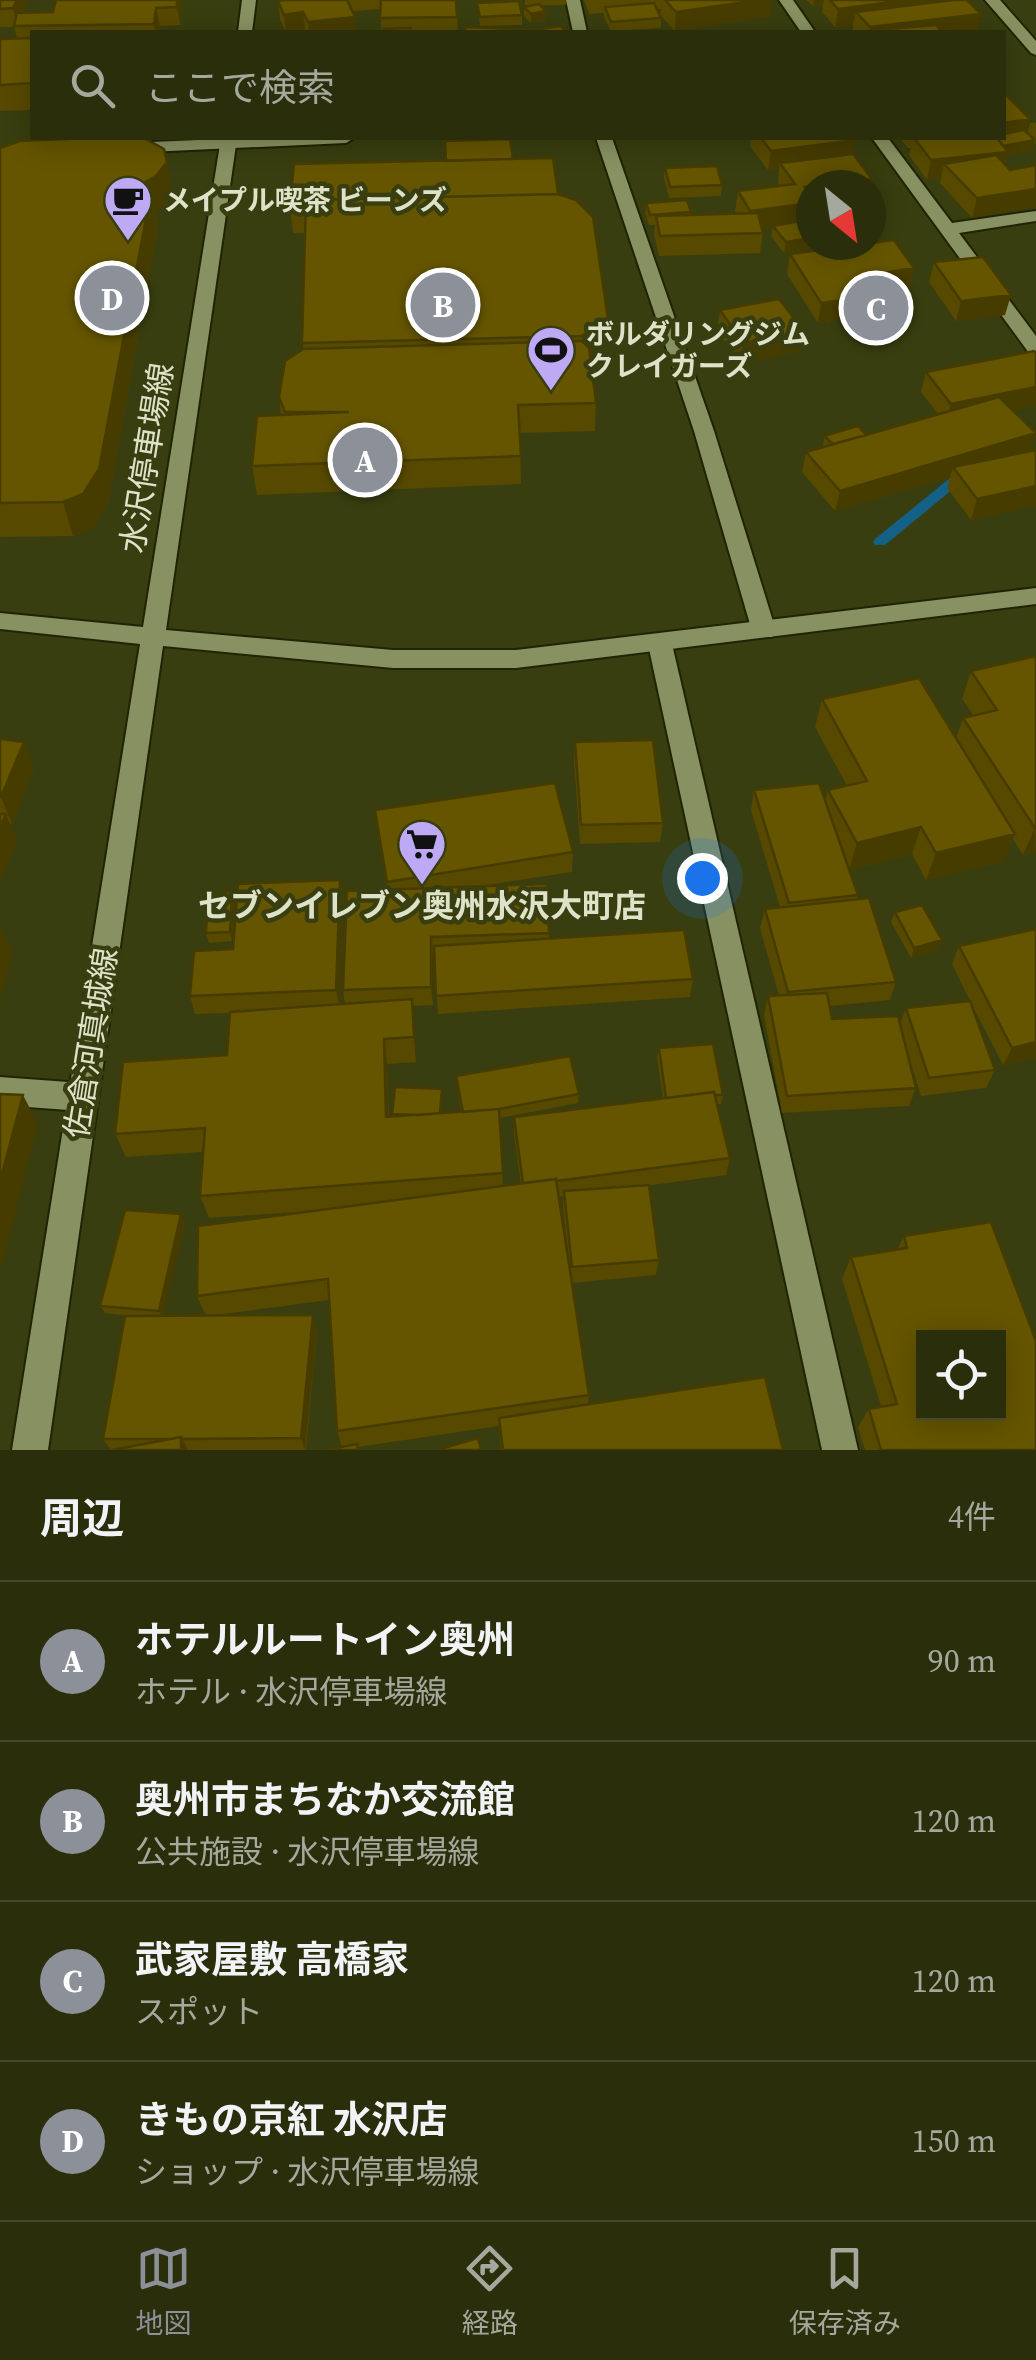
<!DOCTYPE html>
<html lang="ja">
<meta charset="utf-8">
<style>
body{margin:0;font-family:"Source Serif 4","Noto Sans JP",serif;background:#323614;color:#f1f3f6}
.controls{position:absolute;right:30px;bottom:30px;display:grid;overflow:hidden;border-radius:0px;box-shadow:0 5px 25px #0003}
.controls button{width:90px;height:90px;display:grid;place-items:center;padding:0;border:0;border-bottom:2px solid #464a2c;background:#2a2e0b;color:#f1f3f6;font:50px sans-serif}
.compass{position:absolute;left:796px;top:170px;width:90px;height:90px;border-radius:50%;background:#2a2e0b;box-shadow:0 5px 25px #0003;rotate:150deg}
.you{position:absolute;left:702px;top:878px;width:35px;height:35px;margin:-25px;border:8px solid #fff;border-radius:50%;background:#1a73e8;box-shadow:0 0 0 15px #1a73e833}
.badge{display:grid;place-items:center;width:65px;height:65px;border-radius:50%;background:#8c9099;color:#fff;font-size:32px;font-weight:700}
.pin{position:absolute;translate:-50% -50%;border:5px solid #fff;box-shadow:0 2px 10px #0006}
.list{margin:0;padding:0;list-style:none}
h2{display:flex;justify-content:space-between;align-items:center;height:130px;margin:0;padding:0 40px;font-size:42px}
h2 small{font-size:32px;font-weight:400;color:#a5a89d}
.list li{display:grid;grid-template-columns:65px 1fr auto;gap:30px;align-items:center;box-sizing:border-box;height:160px;padding:0 40px;border-top:2px solid #464a2c}
.list b{display:block;font-size:38px;white-space:nowrap}
.list p{margin:0;font-size:32px;white-space:nowrap;color:#a5a89d}
.list em{font-size:32px;font-style:normal;color:#a5a89d}
.icon{flex:none;width:55px;height:55px;fill:none;stroke:currentColor;stroke-width:2;stroke-linecap:round;stroke-linejoin:round}
.map{position:relative;flex:none;width:1036px;height:1450px;overflow:hidden}
.search{position:absolute;background:#2a2e0b;box-shadow:0 5px 25px #0003;left:30px;right:30px;top:30px;height:110px;display:flex;align-items:center;gap:25px;box-sizing:border-box;padding:0 35px;border-radius:0px;color:#a5a89d;font-size:38px}
.sheet{height:770px;background:#2a2e0b}
nav{display:flex;justify-content:space-around;align-items:center;box-sizing:border-box;height:140px;border-top:2px solid #464a2c;background:#2a2e0b;font-size:28px;color:#a5a89d}
nav a{display:grid;justify-items:center;gap:5px}
nav .on{color:#8c9099}
.map>svg:first-child{display:block}
.lines{fill:none;stroke-linecap:round;stroke-linejoin:round}
.stream{fill:#146187;fill-rule:evenodd}
.street-casing{stroke:#202402;stroke-width:4}
.secondary-casing{stroke:#202402;stroke-width:4}
.street{fill:#889161;fill-rule:evenodd}
.secondary{fill:#889161;fill-rule:evenodd}
.wall{fill:#574900;fill-rule:evenodd}
.shaded-wall{fill:#473c00}
.building{fill:#655500;stroke:#473c00;stroke-width:2.5;fill-rule:evenodd}
.labels{text-anchor:middle;dominant-baseline:central;stroke-width:9;stroke-linejoin:round;paint-order:stroke}
.far-poi-label{font-size:28px;font-weight:bold;fill:#dde2c9;stroke:#383e0f;text-anchor:start}
.street-label{font-size:32px;fill:#dde2c9;stroke:#383e0f}
.poi-label{font-size:32px;font-weight:bold;fill:#dde2c9;stroke:#383e0f}
</style>
<div class="map">
<svg width="1036" height="1450" viewBox="0 0 1036 1450">
<rect width="100%" height="100%" fill="#383e0f"/>
<g class="lines">
<path class="stream" d="M 964,475 L 970,479 L 969,482 L 959,484 L 885,545 L 875,545 L 873,542 L 875,539 L 950,478 Z"/>
<g class="street-casing">
<path id="street" d="M 566,0 L 580,0 L 587,32 L 573,32 Z
M 779,0 L 793,0 L 815,32 L 801,32 Z
M 248,138 L 354,138 L 346,143 L 126,153 L 118,148 L 126,143 Z
M 596,138 L 612,138 L 714,431 L 776,631 L 772,637 L 756,637 L 752,631 L 694,431 Z
M 872,138 L 888,138 L 952,223 L 1036,211 L 1036,221 L 959,233 L 1036,336 L 1036,355 L 1029,353 Z
M 660,635 L 672,644 L 858,1450 L 822,1450 L 648,644 Z
M 0,1077 L 82,1083 L 93,1087 L 97,1097 L 93,1107 L 82,1111 L 0,1105 Z"/>
</g>
<g class="secondary-casing">
<path id="secondary" d="M 242,0 L 256,0 L 252,32 L 238,32 Z
M 985,0 L 1000,0 L 1036,41 L 1036,55 L 1031,53 Z
M 221,138 L 237,138 L 166,630 L 393,650 L 516,650 L 1036,588 L 1036,604 L 516,668 L 393,668 L 163,646 L 48,1450 L 12,1450 L 140,644 L 0,629 L 0,613 L 143,627 Z"/>
</g>
<use href="#street" class="street"/>
<use href="#secondary" class="secondary"/>
</g>
<path class="wall" d="M 0,0 L 26,0 L 27,4 L 23,13 L 182,5 L 180,25 L 160,26 L 159,32 L 32,32 L 32,110 L 0,111 L 0,39 L 17,38 L 14,27 L 0,27 Z
M 284,0 L 456,0 L 458,32 L 381,32 L 381,9 L 353,11 L 357,32 L 306,32 L 305,30 L 286,32 L 280,19 L 278,1 Z
M 525,0 L 566,0 L 566,5 L 540,5 L 546,20 L 531,23 L 524,16 L 524,7 L 532,5 L 525,5 Z
M 584,0 L 772,0 L 770,16 L 675,31 L 660,15 L 661,9 L 657,9 L 661,18 L 661,28 L 611,31 L 604,17 L 604,13 L 589,14 Z
M 806,0 L 933,0 L 932,2 L 942,0 L 967,0 L 978,31 L 985,32 L 855,32 L 853,30 L 853,25 L 835,27 L 822,12 L 823,4 L 813,6 Z
M 477,3 L 522,15 L 522,25 L 480,26 Z
M 1030,123 L 1036,123 L 1036,144 L 1035,142 L 1032,150 L 1007,155 L 1005,164 L 972,218 L 940,183 L 941,178 L 927,180 L 909,155 L 911,148 L 908,148 L 900,138 L 1004,138 L 1027,133 Z
M 751,138 L 853,138 L 811,185 L 811,245 L 826,246 L 784,253 L 771,236 L 773,227 L 762,229 L 763,233 L 760,253 L 659,256 L 654,235 L 655,225 L 649,225 L 645,213 L 646,203 L 691,212 L 691,215 L 737,213 L 735,211 L 738,191 L 780,186 L 778,182 L 779,169 L 768,170 L 750,146 Z
M 445,141 L 513,159 L 558,194 L 606,352 L 591,362 L 596,403 L 595,431 L 520,433 L 521,484 L 257,495 L 252,466 L 281,415 L 279,397 L 303,349 L 305,233 L 293,233 L 290,206 L 446,161 Z
M 0,148 L 173,194 L 162,208 L 155,213 L 158,225 L 108,503 L 93,528 L 73,536 L 0,537 Z
M 665,168 L 722,185 L 721,196 L 669,198 L 664,178 Z
M 790,254 L 914,268 L 910,288 L 901,289 L 898,312 L 818,323 L 787,274 Z
M 934,262 L 1005,315 L 956,321 L 929,282 Z
M 720,310 L 801,351 L 741,363 L 717,331 Z
M 1036,353 L 1036,406 L 1013,410 L 1031,451 L 1036,450 L 1036,505 L 971,520 L 947,488 L 950,477 L 835,511 L 802,472 L 806,452 L 823,447 L 824,436 L 866,435 L 938,414 L 921,392 L 926,372 Z
M 1036,656 L 1036,852 L 1023,855 L 1013,839 L 1004,861 L 926,880 L 912,854 L 849,870 L 858,895 L 856,900 L 896,982 L 890,1000 L 830,1006 L 832,1019 L 900,1024 L 906,1008 L 970,1001 L 952,964 L 959,946 L 1036,929 L 1036,1058 L 1003,1065 L 970,1001 L 995,1070 L 986,1088 L 921,1096 L 907,1051 L 916,1088 L 909,1106 L 782,1113 L 764,1015 L 768,996 L 779,996 L 760,928 L 765,909 L 780,907 L 751,810 L 754,790 L 825,801 L 828,790 L 847,786 L 815,727 L 822,699 L 956,738 L 963,718 L 973,715 L 962,699 L 971,671 Z
M 0,739 L 24,742 L 34,769 L 12,824 L 10,824 L 17,841 L 0,881 Z
M 575,742 L 663,823 L 660,842 L 580,844 L 574,762 Z
M 375,810 L 573,852 L 572,872 L 481,886 L 547,884 L 549,938 L 693,979 L 690,997 L 438,1014 L 434,956 L 433,956 L 433,1005 L 413,1006 L 416,1062 L 387,1064 L 389,1117 L 392,1117 L 392,1114 L 442,1098 L 441,1113 L 461,1112 L 456,1076 L 579,1094 L 578,1103 L 500,1118 L 503,1186 L 521,1184 L 514,1135 L 514,1117 L 663,1098 L 657,1057 L 659,1048 L 723,1095 L 721,1104 L 717,1104 L 730,1158 L 726,1175 L 645,1186 L 659,1260 L 656,1275 L 572,1283 L 589,1395 L 588,1404 L 783,1450 L 501,1450 L 499,1426 L 358,1447 L 342,1447 L 337,1431 L 329,1300 L 216,1315 L 317,1330 L 306,1450 L 111,1450 L 103,1439 L 131,1316 L 105,1313 L 100,1306 L 185,1223 L 163,1316 L 206,1316 L 197,1296 L 313,1211 L 209,1218 L 200,1196 L 203,1152 L 126,1157 L 115,1134 L 227,1055 L 229,1013 L 195,1014 L 190,996 L 233,949 L 340,880 L 343,899 L 340,1004 L 345,1004 L 343,990 L 387,890 ZM 563,1196 L 563,1208 L 569,1264 L 559,1197 Z
M 232,891 L 234,901 L 232,941 L 209,943 L 206,933 Z
M 895,912 L 942,940 L 938,950 L 911,958 L 891,922 Z
M 904,1236 L 1036,1450 L 865,1450 L 858,1427 L 869,1409 L 881,1406 L 842,1279 L 851,1257 L 897,1250 Z"/>
<path class="shaded-wall" d="M 17,0 L 26,0 L 27,4 L 18,27 L 13,8 Z
M 177,0 L 181,0 L 182,5 L 180,25 L 177,7 Z
M 759,0 L 772,0 L 770,16 L 675,31 L 676,12 Z
M 814,0 L 824,0 L 823,4 L 813,6 Z
M 906,0 L 933,0 L 930,15 L 856,12 L 853,25 L 835,27 L 838,9 Z
M 156,8 L 160,26 L 159,32 L 156,32 L 154,24 Z
M 546,11 L 546,20 L 531,23 L 531,14 Z
M 303,12 L 305,30 L 286,32 L 284,15 Z
M 981,14 L 977,32 L 876,30 L 876,32 L 869,32 L 870,27 Z
M 355,17 L 357,32 L 309,32 L 308,22 Z
M 1030,119 L 1024,138 L 1004,138 L 1004,123 Z
M 855,140 L 851,159 L 780,163 L 779,169 L 768,170 L 771,151 Z
M 1035,140 L 1032,150 L 1007,155 L 1003,171 L 944,164 L 941,178 L 927,180 L 931,160 Z
M 167,162 L 173,194 L 162,208 L 155,213 L 158,225 L 108,503 L 93,528 L 73,536 L 63,502 L 126,193 Z
M 872,179 L 871,185 L 824,185 Z
M 805,187 L 811,187 L 811,222 L 748,231 L 750,211 Z
M 1036,189 L 1036,207 L 972,218 L 977,198 Z
M 811,238 L 811,245 L 826,246 L 784,253 L 786,242 Z
M 914,268 L 910,288 L 884,292 L 889,272 Z
M 903,292 L 898,312 L 818,323 L 821,303 Z
M 1011,295 L 1005,315 L 956,321 L 961,301 Z
M 608,319 L 606,352 L 581,369 L 582,336 Z
M 804,331 L 801,351 L 741,363 L 743,343 Z
M 1036,387 L 1036,406 L 946,424 L 951,404 Z
M 1036,433 L 1030,453 L 953,467 L 950,477 L 835,511 L 840,491 Z
M 1036,486 L 1036,505 L 971,520 L 977,499 Z
M 24,742 L 34,769 L 12,824 L 1,797 Z
M 6,814 L 17,841 L 0,881 L 0,827 Z
M 921,827 L 912,854 L 849,870 L 857,843 Z
M 1035,828 L 1036,852 L 1023,855 Z
M 1015,834 L 1004,861 L 926,880 L 936,853 Z
M 340,880 L 343,899 L 340,1008 L 336,990 Z
M 232,891 L 234,901 L 232,941 L 230,932 Z
M 1,927 L 13,953 L 0,1001 L 0,931 Z
M 431,937 L 433,956 L 433,1005 L 431,987 Z
M 942,940 L 938,950 L 911,958 L 914,948 Z
M 412,999 L 415,1024 L 416,1062 L 414,1037 Z
M 384,1039 L 387,1064 L 389,1141 L 386,1117 Z
M 1036,1042 L 1036,1058 L 1003,1065 L 1012,1048 Z
M 23,1095 L 38,1124 L 0,1273 L 0,1181 Z
M 181,1214 L 185,1223 L 163,1318 L 159,1311 Z
M 313,1315 L 317,1330 L 305,1450 L 301,1438 Z
M 181,1437 L 188,1450 L 181,1450 Z"/>
<path class="building" d="M 0,0 L 17,0 L 13,8 L 0,9 Z
M 56,0 L 177,0 L 177,7 L 156,8 L 154,24 L 14,26 L 17,13 L 53,12 Z
M 284,0 L 347,0 L 355,17 L 308,22 L 303,12 L 284,15 L 278,1 Z
M 381,0 L 456,0 L 457,17 L 380,18 Z
M 665,0 L 759,0 L 676,12 Z
M 830,0 L 906,0 L 838,9 Z
M 953,0 L 967,0 L 981,14 L 870,27 L 856,12 Z
M 519,1 L 522,15 L 480,17 L 477,3 Z
M 654,3 L 661,18 L 611,22 L 605,7 Z
M 539,4 L 546,11 L 531,14 L 524,7 Z
M 936,25 L 942,32 L 878,32 L 876,30 Z
M 561,26 L 565,32 L 535,32 L 534,31 L 534,32 L 465,32 L 466,27 L 534,30 Z
M 410,28 L 411,32 L 383,32 L 383,29 Z
M 941,30 L 985,31 L 985,32 L 942,32 Z
M 32,38 L 32,83 L 0,85 L 0,39 Z
M 1004,94 L 1005,94 L 1030,119 L 1004,123 Z
M 1024,130 L 1035,140 L 1003,146 L 997,138 L 1004,138 L 1004,134 Z
M 87,138 L 144,138 L 164,149 L 167,162 L 156,176 L 126,193 L 151,192 L 99,469 L 83,494 L 63,502 L 0,503 L 0,148 L 20,141 Z
M 761,138 L 853,138 L 855,140 L 771,151 Z
M 914,138 L 997,138 L 1008,152 L 931,160 Z
M 510,139 L 513,159 L 446,161 L 445,141 Z
M 853,154 L 872,179 L 811,185 L 811,187 L 805,187 L 811,196 L 811,203 L 750,211 L 738,191 L 795,184 L 780,163 Z
M 996,155 L 1010,170 L 1036,165 L 1036,189 L 977,198 L 944,164 Z
M 553,158 L 558,194 L 306,200 L 306,206 L 290,206 L 294,164 Z
M 717,166 L 722,185 L 670,187 L 665,168 Z
M 558,194 L 576,200 L 593,217 L 608,319 L 582,336 L 302,343 L 306,200 Z
M 687,200 L 691,212 L 650,215 L 646,203 Z
M 758,213 L 763,233 L 660,236 L 656,216 Z
M 811,219 L 811,238 L 786,242 L 773,226 Z
M 894,240 L 914,268 L 889,272 L 903,292 L 821,303 L 790,254 L 857,245 L 871,245 L 871,243 Z
M 983,257 L 1011,295 L 961,301 L 934,262 Z
M 779,299 L 804,331 L 743,343 L 720,310 Z
M 582,341 L 589,348 L 596,403 L 518,405 L 521,456 L 252,466 L 257,416 L 349,412 L 285,412 L 279,397 L 285,361 L 303,349 Z
M 1034,351 L 1036,353 L 1036,387 L 951,404 L 926,372 Z
M 999,397 L 1036,433 L 840,491 L 806,452 Z
M 858,426 L 866,435 L 833,444 L 824,436 Z
M 1036,450 L 1036,486 L 977,499 L 953,467 Z
M 1036,656 L 1036,828 L 1035,828 L 963,718 L 997,710 L 971,671 Z
M 919,678 L 1015,834 L 936,853 L 921,827 L 857,843 L 828,790 L 867,781 L 822,699 Z
M 0,739 L 24,742 L 1,797 L 0,797 Z
M 653,740 L 663,823 L 581,825 L 575,742 Z
M 555,783 L 573,852 L 387,882 L 375,810 Z
M 819,783 L 858,895 L 789,903 L 754,790 Z
M 0,814 L 6,814 L 0,827 Z
M 340,880 L 336,990 L 190,996 L 194,951 L 233,949 L 238,884 Z
M 547,884 L 549,933 L 431,937 L 431,987 L 343,990 L 347,891 Z
M 232,891 L 230,932 L 206,933 L 208,893 Z
M 869,898 L 896,982 L 788,992 L 765,909 Z
M 922,905 L 942,940 L 914,948 L 895,912 Z
M 1036,929 L 1036,1042 L 1012,1048 L 959,946 Z
M 684,930 L 693,979 L 436,996 L 434,946 Z
M 827,993 L 832,1019 L 898,1016 L 916,1088 L 787,1096 L 768,996 Z
M 412,999 L 414,1037 L 384,1039 L 386,1117 L 499,1109 L 503,1173 L 200,1196 L 205,1128 L 115,1134 L 123,1062 L 227,1055 L 230,1012 Z
M 970,1001 L 995,1070 L 929,1078 L 906,1008 Z
M 713,1044 L 723,1095 L 715,1095 L 714,1092 L 666,1098 L 659,1048 Z
M 570,1056 L 579,1094 L 499,1109 L 463,1112 L 456,1076 Z
M 395,1087 L 442,1089 L 440,1113 L 420,1115 L 392,1114 Z
M 714,1092 L 730,1158 L 556,1181 L 556,1179 L 523,1183 L 514,1117 Z
M 0,1094 L 23,1095 L 0,1181 Z
M 556,1179 L 589,1395 L 337,1431 L 328,1279 L 197,1296 L 198,1226 Z
M 649,1185 L 659,1260 L 572,1267 L 564,1191 Z
M 125,1210 L 181,1214 L 159,1311 L 100,1306 Z
M 991,1222 L 1036,1341 L 1036,1450 L 881,1450 L 869,1409 L 897,1404 L 851,1257 L 907,1248 L 904,1236 ZM 924,1338 L 998,1338 L 998,1412 L 924,1412 Z
M 313,1315 L 301,1438 L 181,1439 L 181,1437 L 171,1439 L 103,1439 L 125,1316 Z
M 765,1377 L 783,1450 L 503,1450 L 499,1418 Z
M 181,1437 L 181,1450 L 112,1450 Z
M 478,1438 L 481,1450 L 437,1450 Z
M 357,1444 L 358,1450 L 326,1450 Z"/>
<defs>
<g id="cafe-pin" transform="scale(2.5)"><path d="M0 17L-7.5 6A9.5 9.5 0 1 1 7.5 6Z" fill="#bea9f5" stroke="#383e0f"/><path d="M-5.5-4.5H6V0H3Q3 3.5 0 3.5H-2.5Q-5.5 3.5-5.5 0ZM3-3.2v2h1.7v-2ZM-6 4.5H4V6H-6Z" fill="#111"/></g>
<g id="stadium-pin" transform="scale(2.5)"><path d="M0 17L-7.5 6A9.5 9.5 0 1 1 7.5 6Z" fill="#bea9f5" stroke="#383e0f"/><path d="M0-5a6.5 5 0 1 0 0 10a6.5 5 0 1 0 0-10ZM-3.5-1.8h7v3.6h-7Z" fill="#111"/></g>
<g id="supermarket-pin" transform="scale(2.5)"><path d="M0 17L-7.5 6A9.5 9.5 0 1 1 7.5 6Z" fill="#bea9f5" stroke="#383e0f"/><path d="M-6-5.5h2.5l.6 2H6L4.5 2H-2.5L-4.4-4H-6ZM-1.5 3.2a1.3 1.3 0 1 0 .1 0ZM3 3.2a1.3 1.3 0 1 0 .1 0Z" fill="#111"/></g>
</defs>
<g fill-rule="evenodd">
<use href="#cafe-pin" x="128" y="200"/>
<use href="#stadium-pin" x="551" y="350"/>
<use href="#supermarket-pin" x="422" y="844"/>
</g>
<g class="labels">
<g class="far-poi-label">
<text x="163" y="200">メイプル喫茶 ビーンズ</text>
<text x="586" y="334">ボルダリングジム<tspan x="586" dy="32">クレイガーズ</tspan></text>
</g>
<g class="street-label">
<text transform="translate(147 458) rotate(-81)">水沢停車場線</text>
<text transform="translate(91 1043) rotate(-81)">佐倉河真城線</text>
</g>
<g class="poi-label">
<text x="422" y="906">セブンイレブン奥州水沢大町店</text>
</g>
</g>
</svg>
<div class="controls">
<button><svg class="icon" aria-label="locate" viewBox="0 0 24 24"><circle cx="12" cy="12" r="6"/><path d="M12 2v4M12 18v4M2 12h4M18 12h4"/></svg></button>
</div>
<svg class="compass" viewBox="-18 -18 36 36"><path d="M0-13l5 13h-10z" fill="#e53935"/><path d="M0 13l5-13h-10z" fill="#a5a89d"/></svg>
<div class="you"></div>
<div class="pin badge" style="left:365px;top:460px">A</div>
<div class="pin badge" style="left:443px;top:305px">B</div>
<div class="pin badge" style="left:876px;top:308px">C</div>
<div class="pin badge" style="left:112px;top:298px">D</div>
<div class="search"><svg class="icon" aria-label="search" viewBox="0 0 24 24"><circle cx="10" cy="10" r="6"/><path d="M15 15l6 6"/></svg>ここで検索</div>
</div>
<section class="sheet">
<h2>周辺<small>4件</small></h2>
<ul class="list">
<li><span class="badge">A</span><div><b>ホテルルートイン奥州</b><p>ホテル · 水沢停車場線</p></div><em>90 m</em></li>
<li><span class="badge">B</span><div><b>奥州市まちなか交流館</b><p>公共施設 · 水沢停車場線</p></div><em>120 m</em></li>
<li><span class="badge">C</span><div><b>武家屋敷 高橋家</b><p>スポット</p></div><em>120 m</em></li>
<li><span class="badge">D</span><div><b>きもの京紅 水沢店</b><p>ショップ · 水沢停車場線</p></div><em>150 m</em></li>
</ul>
</section>
<nav>
<a class="on"><svg class="icon" aria-label="map" viewBox="0 0 24 24"><path d="M3 6l6-2 6 2 6-2v14l-6 2-6-2-6 2zM9 4v14M15 6v14"/></svg>地図</a>
<a><svg class="icon" aria-label="directions" viewBox="0 0 24 24"><path d="M12 3l9 9-9 9-9-9zM9 14v-3h6M13 9l2 2-2 2"/></svg>経路</a>
<a><svg class="icon" aria-label="saved" viewBox="0 0 24 24"><path d="M7 4h10v16l-5-4-5 4z"/></svg>保存済み</a>
</nav>
